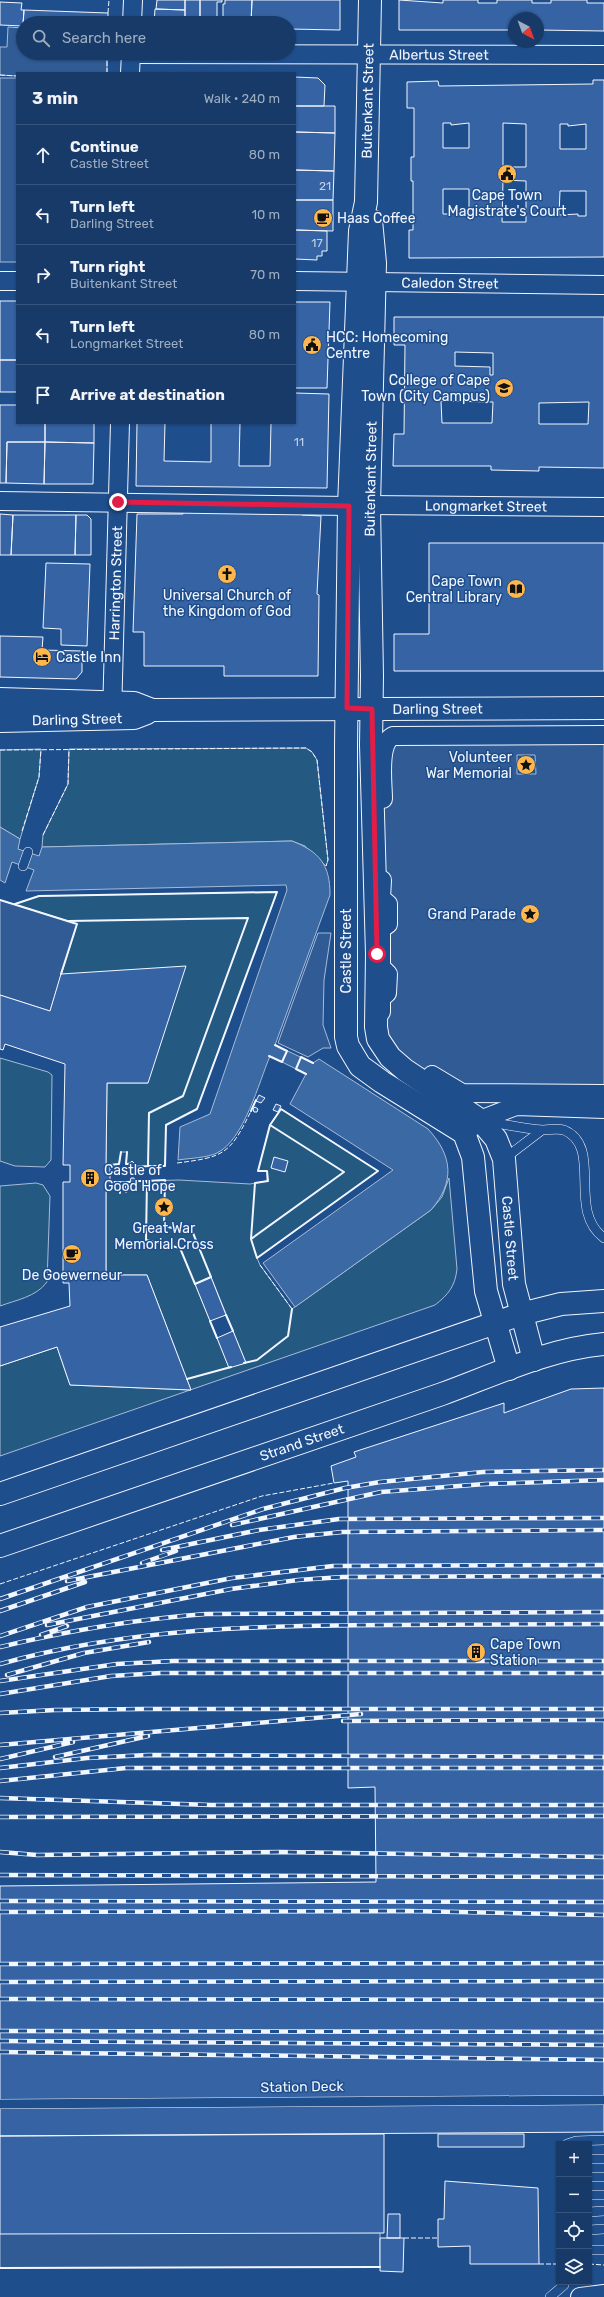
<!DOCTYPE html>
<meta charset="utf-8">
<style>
body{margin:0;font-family:Rubik,sans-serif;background:#244571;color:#f1f3f6}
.controls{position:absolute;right:12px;bottom:12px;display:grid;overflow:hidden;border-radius:0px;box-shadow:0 1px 3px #0004}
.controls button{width:36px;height:36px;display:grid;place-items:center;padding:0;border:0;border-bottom:1px solid #36547d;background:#173a69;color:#f1f3f6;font:20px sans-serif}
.compass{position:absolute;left:508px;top:12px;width:36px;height:36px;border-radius:50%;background:#173a69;box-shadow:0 1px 3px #0004;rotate:139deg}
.stop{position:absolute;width:12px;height:12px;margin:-9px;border:3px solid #e11d48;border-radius:50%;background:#fff}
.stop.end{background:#e11d48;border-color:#fff;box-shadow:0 1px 4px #0008}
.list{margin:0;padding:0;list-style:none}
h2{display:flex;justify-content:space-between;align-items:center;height:52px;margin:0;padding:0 16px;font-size:17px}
h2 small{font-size:13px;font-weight:400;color:#9eadc0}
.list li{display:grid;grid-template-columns:26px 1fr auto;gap:12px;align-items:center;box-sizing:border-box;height:60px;padding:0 16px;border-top:1px solid #36547d}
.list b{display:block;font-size:15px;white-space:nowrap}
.list p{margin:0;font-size:13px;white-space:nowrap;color:#9eadc0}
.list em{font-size:13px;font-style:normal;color:#9eadc0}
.icon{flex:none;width:22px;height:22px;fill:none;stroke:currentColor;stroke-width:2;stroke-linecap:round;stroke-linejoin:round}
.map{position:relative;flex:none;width:604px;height:2297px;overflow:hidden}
.search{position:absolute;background:#173a69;box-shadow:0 1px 3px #0004;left:16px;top:16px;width:280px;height:44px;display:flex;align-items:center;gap:10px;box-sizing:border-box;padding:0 14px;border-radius:22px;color:#9eadc0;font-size:15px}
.panel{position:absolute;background:#173a69;box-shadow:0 1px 3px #0004;left:16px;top:72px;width:280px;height:352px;border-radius:0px}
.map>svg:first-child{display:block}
.green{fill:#245a82;stroke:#a8bbd7;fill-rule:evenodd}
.parking{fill:#305b95;stroke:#a8bbd7;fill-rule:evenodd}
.water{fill:#3b69a3;stroke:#a8bbd7}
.building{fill:#3563a3;stroke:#f2f6ff;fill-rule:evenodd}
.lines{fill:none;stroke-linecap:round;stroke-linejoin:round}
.lane-casing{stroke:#f2f6ff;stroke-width:10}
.street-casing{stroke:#f2f6ff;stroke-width:20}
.secondary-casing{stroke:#f2f6ff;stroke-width:24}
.primary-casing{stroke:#f2f6ff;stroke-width:24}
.lane{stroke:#1f4e8c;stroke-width:9}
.street{stroke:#1f4e8c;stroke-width:18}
.secondary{stroke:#1f4e8c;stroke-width:22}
.primary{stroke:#1f4e8c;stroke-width:22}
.rail-casing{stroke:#f2f6ff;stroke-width:4.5}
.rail{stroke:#1f4e8c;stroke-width:3;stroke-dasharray:9;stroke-linecap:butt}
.fence{stroke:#f2f6ff;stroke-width:1;stroke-dasharray:5 2;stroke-linecap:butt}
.wall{stroke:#f2f6ff;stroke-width:2}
.route{stroke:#e11d48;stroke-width:5}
.labels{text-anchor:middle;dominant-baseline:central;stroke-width:3;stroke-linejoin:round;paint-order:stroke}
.number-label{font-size:12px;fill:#c3d1e8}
.street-label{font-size:14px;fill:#f2f6ff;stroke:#1f4e8c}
.poi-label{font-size:14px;fill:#f2f6ff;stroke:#1f4e8c;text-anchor:start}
</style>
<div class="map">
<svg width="604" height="2297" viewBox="0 0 604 2297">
<rect width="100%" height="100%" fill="#1f4e8c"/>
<path class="green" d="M 306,748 L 312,752 L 317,760 L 328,860 L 326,866 L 305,846 L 292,841 L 42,847 L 43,835 L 68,784 L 69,749 Z
M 41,749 L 39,777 L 20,839 L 0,827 L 0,750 Z
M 277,892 L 197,1109 L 166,1125 L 165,1166 L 134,1167 L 135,1164 L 132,1162 L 126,1164 L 127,1152 L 121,1152 L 119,1164 L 106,1165 L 107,1083 L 148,1083 L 61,974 L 77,924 L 15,904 L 39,896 Z
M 0,1058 L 48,1072 L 52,1075 L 51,1160 L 45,1167 L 15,1166 L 0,1161 Z
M 281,1109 L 378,1171 L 257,1258 L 260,1265 L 292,1309 L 431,1210 L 442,1197 L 449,1178 L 457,1269 C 455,1286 449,1294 435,1305 L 0,1456 L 0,1366 L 57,1347 L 70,1385 L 191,1390 L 147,1275 L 106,1275 L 106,1182 L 179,1180 L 250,1184 L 267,1181 L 267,1171 L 258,1171 L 270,1125 ZM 211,1277 L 246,1363 L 229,1367 L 195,1284 Z
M 36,1183 L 43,1185 L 50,1196 L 47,1282 C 36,1297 16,1300 0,1306 L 0,1186 Z"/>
<path class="parking" d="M 8,27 L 23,28 L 23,53 L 107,53 L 107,73 L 17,73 L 17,76 L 0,75 L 0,47 L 7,47 Z
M 0,78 L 17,78 L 17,262 L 0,262 Z
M 604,735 L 604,1094 L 454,1089 L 385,1044 L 381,898 L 384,743 ZM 517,755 L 535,755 L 536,774 L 517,774 Z
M 0,900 L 77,924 L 50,1011 L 0,995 Z
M 318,933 L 331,933 L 324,980 L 323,1025 L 331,1048 L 323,1048 L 308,1057 L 278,1043 Z
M 380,2219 L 380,2267 L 0,2268 L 0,2220 Z"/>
<path class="water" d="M 0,827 L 20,839 L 18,849 L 39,856 L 42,847 L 292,841 C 320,852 330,865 330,895 L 275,1045 L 313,1063 L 319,1059 L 428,1129 C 453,1156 455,1182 431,1210 L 295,1307 L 263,1263 L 393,1170 L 290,1104 L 306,1074 L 270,1056 C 259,1082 244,1140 217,1153 C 206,1158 191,1158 178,1160 L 180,1127 L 210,1114 L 287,890 L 286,885 L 26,891 L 34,870 L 12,862 L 5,883 L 0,880 Z"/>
<path class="building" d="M 157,0 L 185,0 L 185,10 L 156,9 Z
M 185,0 L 200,0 L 200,23 L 185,23 Z
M 200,0 L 222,0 L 222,2 L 217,2 L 217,23 L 200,23 Z
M 225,0 L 252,0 L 251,23 L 223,23 L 223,4 L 225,4 Z
M 252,0 L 340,0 L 340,30 L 289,29 L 289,23 L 251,23 Z
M 399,0 L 443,3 L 443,0 L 478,0 L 478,3 L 497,3 L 497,0 L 532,0 L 532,3 L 551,3 L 551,0 L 587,0 L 587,3 L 604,3 L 604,31 L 538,30 L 538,18 L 514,18 L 514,30 L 399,30 Z
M 0,2 L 22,3 L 21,10 L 24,10 L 23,26 L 0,25 Z
M 155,9 L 185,10 L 185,23 L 154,23 Z
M 24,10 L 108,13 L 108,23 L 23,23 Z
M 295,77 L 318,78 L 325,85 L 324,106 L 295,106 Z
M 593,80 L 604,80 L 604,257 L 409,258 L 409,230 L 413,230 L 413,181 L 411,181 L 411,157 L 414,157 L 414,108 L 407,108 L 407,82 L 438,81 L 439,86 L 593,84 ZM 443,123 L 451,123 L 451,125 L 469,123 L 469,148 L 443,148 ZM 503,123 L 526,124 L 526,167 L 503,167 ZM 560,124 L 568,124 L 568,126 L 586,124 L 586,149 L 560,149 ZM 503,180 L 526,181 L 526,222 L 502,222 ZM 443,189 L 469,189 L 469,214 L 450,212 L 451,214 L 443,214 ZM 560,191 L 586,191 L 586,216 L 578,216 L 578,214 L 559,215 Z
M 295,106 L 335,106 L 335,133 L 295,132 Z
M 295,132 L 335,133 L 334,171 L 295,170 Z
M 295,170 L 334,171 L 333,200 L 295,200 Z
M 295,200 L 333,200 L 333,231 L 295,230 Z
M 295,230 L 327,231 L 327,251 L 322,251 L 322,256 L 317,256 L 317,260 L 295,259 Z
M 0,301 L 17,301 L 17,360 L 0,360 Z
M 295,302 L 330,302 L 327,388 L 295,388 Z
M 394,317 L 604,317 L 604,468 L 539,467 L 539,471 L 491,470 L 491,466 L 393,466 L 394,434 L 404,434 L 405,345 L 394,345 ZM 455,352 L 493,353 L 493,375 L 490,375 L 490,367 L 455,366 ZM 441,401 L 493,402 L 492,423 L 442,423 ZM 589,402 L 588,424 L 539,424 L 539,403 Z
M 0,360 L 17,360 L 17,392 L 0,392 Z
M 295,393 L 329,394 L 327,488 L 136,486 L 137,423 L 165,423 L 164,461 L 211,462 L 211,423 L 240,423 L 239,466 L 270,466 L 271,423 L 295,423 Z
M 0,405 L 17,405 L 17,423 L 45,423 L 45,442 L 7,442 L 6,483 L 0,483 Z
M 45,423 L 94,423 L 94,443 L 45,442 Z
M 7,442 L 45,442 L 44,484 L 6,483 Z
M 45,442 L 94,443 L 93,484 L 44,484 Z
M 183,511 L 302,512 L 302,515 L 321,516 L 317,594 L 319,595 L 318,676 L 224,676 L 224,666 L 144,666 L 144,632 L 133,632 L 137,514 L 183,514 Z
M 0,514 L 13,515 L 11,555 L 0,555 Z
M 13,515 L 76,515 L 75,555 L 11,555 Z
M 76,515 L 87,515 L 91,519 L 91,555 L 75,555 Z
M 429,543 L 604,543 L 604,671 L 394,671 L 394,634 L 429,634 Z
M 46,563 L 90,564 L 87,646 L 61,645 L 61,629 L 43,628 Z
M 0,636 L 43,637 L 42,650 L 82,651 L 82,672 L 76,679 L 0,677 Z
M 186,966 L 148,1083 L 107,1083 L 106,1165 L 110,1165 L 110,1182 L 106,1182 L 106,1275 L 147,1275 L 191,1390 L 70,1385 L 57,1347 L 0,1366 L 0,1327 L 70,1306 L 69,1283 L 63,1283 L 63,1182 L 70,1182 L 70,1165 L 63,1165 L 65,1064 L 5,1044 L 3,1050 L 0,1049 L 0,995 L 50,1011 L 61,974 Z
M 259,1095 L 265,1098 L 261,1103 L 256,1101 Z
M 276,1104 L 281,1106 L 278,1112 L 273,1110 Z
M 255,1107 L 258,1109 L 257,1112 L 254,1112 L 253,1109 Z
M 274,1157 L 288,1161 L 285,1172 L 271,1168 Z
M 132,1161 L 135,1164 L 134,1167 L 130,1167 L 129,1164 Z
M 131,1178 L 134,1178 L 135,1181 L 133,1183 L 130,1182 Z
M 211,1277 L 226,1315 L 210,1321 L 195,1284 Z
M 233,1331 L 246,1363 L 229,1368 L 217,1338 Z
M 604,1388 L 604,2132 L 0,2136 L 0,1886 L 376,1882 L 375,1787 L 348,1788 L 348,1481 L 334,1483 L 331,1466 L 356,1457 L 354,1452 L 504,1403 L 504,1413 L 571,1389 Z
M 384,2134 L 384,2233 L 0,2234 L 0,2136 Z
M 438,2134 L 524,2134 L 524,2147 L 438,2147 Z
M 445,2181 L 538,2188 L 539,2264 L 470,2264 L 470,2246 L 438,2247 L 438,2219 L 444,2219 Z
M 388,2214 L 400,2214 L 400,2238 L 387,2238 Z
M 380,2238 L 404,2238 L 403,2272 L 380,2271 Z"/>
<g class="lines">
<g class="lane-casing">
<path id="lane" d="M 23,866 L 28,852
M 485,1121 C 504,1124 524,1129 543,1130 C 549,1130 558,1128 564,1130 C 604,1147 566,1210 604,1238
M 504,1159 L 542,1130
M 0,2104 L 604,2100
M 567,2144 L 576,2141 L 604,2140
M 589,2159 L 604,2159
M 589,2177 L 604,2177
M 589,2195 L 604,2195
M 589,2212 L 604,2211
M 589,2230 L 604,2229
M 589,2250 L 604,2250
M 550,2297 L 564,2285 L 564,2282"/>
</g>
<g class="street-casing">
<g id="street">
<path d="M 132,23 L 133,0"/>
<path id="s1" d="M 131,54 L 604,55"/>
<path d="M 130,73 L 131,53"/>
<path d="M 0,281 L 17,281"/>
<path id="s2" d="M 295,281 L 604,285"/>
<path d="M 0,501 L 349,506"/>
<path id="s3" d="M 369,505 L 604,507"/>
<path id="s4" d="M 112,715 L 120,423"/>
<path d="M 383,799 C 383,782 377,744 393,736 L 604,735"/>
<path d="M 381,1012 L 381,998 L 387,993 L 388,974 L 381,967 L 381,929 L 388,924 L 388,904 L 381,898 L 382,880"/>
<path d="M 432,1075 L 462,1093 L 604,1094"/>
<path d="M 471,1128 L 480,1120 L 516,1106 L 604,1109"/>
<path d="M 580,2297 L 604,2294"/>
</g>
</g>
<g class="secondary-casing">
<g id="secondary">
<path d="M 370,0 L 366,202 L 360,231 L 349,506 L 346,747 L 346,1037 L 348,1046 L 360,1066 L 382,1082 L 464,1133 L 473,1157 L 486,1291 L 509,1369"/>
<path id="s5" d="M 371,220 L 375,263 L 369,505 L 372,676 L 371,745 L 377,954 L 376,1027 L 378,1039 L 390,1057 L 405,1070 L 480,1120 L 496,1139 L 504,1159 L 514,1284 L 534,1360"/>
<path id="s6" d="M 0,699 L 134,703 L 152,710 L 604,708"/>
<path id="s7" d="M 0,721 L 134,718 L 147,713"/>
</g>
</g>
<g class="primary-casing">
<g id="primary">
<path d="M 0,1494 L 521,1314 L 561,1304 L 604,1301"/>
<path id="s8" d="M 0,1546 L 442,1394 C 494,1375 548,1349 604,1344"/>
</g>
</g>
<use href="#lane" class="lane"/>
<use href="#street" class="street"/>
<use href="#secondary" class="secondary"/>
<use href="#primary" class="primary"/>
<g class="rail-casing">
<path id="rail" d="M 232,1525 L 381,1492 L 485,1484 L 604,1480
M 162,1550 L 259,1530 L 339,1519 L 604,1518
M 142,1563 L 176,1551
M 67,1581 L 294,1537 L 342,1532 L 604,1530
M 0,1599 L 263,1509 L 345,1488 L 380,1482 L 483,1472 L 604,1470
M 0,1611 L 85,1582
M 47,1625 L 231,1589 L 298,1580 L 343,1577 L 604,1576
M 41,1635 L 67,1626
M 0,1636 L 87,1607 L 232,1578 L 333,1566 L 604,1565
M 0,1647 C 67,1631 137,1619 206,1614 L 604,1612
M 0,1664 C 128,1628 261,1625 393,1625 C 464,1624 534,1624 604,1624
M 7,1675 L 84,1653 L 149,1642
M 0,1681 L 117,1664 L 173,1661 L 604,1661
M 0,1694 L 111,1676 L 161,1673 L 604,1673
M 0,1713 L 55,1710 L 144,1709 L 604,1709
M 343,1721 L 604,1720
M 0,1745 L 361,1714
M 55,1757 L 148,1736
M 0,1759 L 73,1742
M 0,1768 L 87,1758 L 148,1755 L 604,1757
M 0,1781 L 126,1768 L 604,1768
M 0,1798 L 211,1805 L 604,1805
M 0,1817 L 604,1816
M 0,1852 L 37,1855 L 280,1852 L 604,1857
M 0,1875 L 604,1877
M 0,1901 L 604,1902
M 0,1912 L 407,1911 L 604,1915
M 0,1964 L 604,1963
M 0,1982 L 604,1981
M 0,1999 L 604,2000
M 0,2031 L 604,2032
M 0,2041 L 604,2045
M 0,2052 L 604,2060"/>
</g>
<use href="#rail" class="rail"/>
<path class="fence" d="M 108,13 L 109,0
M 107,73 L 107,53
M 0,75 L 17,76
M 0,750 L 306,748 L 312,752 L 317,760 L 328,860 L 326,866
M 22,831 L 39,777 L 41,749
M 43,835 L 68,784 L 69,749
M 177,1163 C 225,1157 230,1154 251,1111
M 260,1265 L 292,1309
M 0,1584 L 262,1496 L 334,1483
M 404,2238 L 438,2238
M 539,2264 L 559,2264
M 589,2264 L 604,2265"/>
<path class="wall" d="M 0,900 L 77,924 L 61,974
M 15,904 L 39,896 L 277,892 L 197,1109 L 166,1125 L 165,1166 L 148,1166 L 149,1113 L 183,1096 L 248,918 L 69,921
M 269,1056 L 282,1062 L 287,1051 L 275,1045
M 306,1074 L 296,1069 L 301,1057 L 313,1063
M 281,1109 L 378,1171 L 257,1258 L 251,1239 L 344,1172 L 270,1125 Z
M 251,1111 L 256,1100
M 127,1152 L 126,1164 L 129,1164
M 110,1165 L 119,1164 L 121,1152
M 134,1167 L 148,1166
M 165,1180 L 164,1226 L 193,1233 L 211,1277 L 195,1284 L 180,1248 L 146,1240 L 147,1181 Z
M 135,1181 L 147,1181
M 110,1182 L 120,1182 L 120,1193
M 126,1192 L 126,1182 L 130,1182
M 251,1239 L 255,1183 L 268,1181 L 267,1171 L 258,1171 L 270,1125
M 226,1315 L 233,1331
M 210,1321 L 217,1338
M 244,1363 L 257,1360 L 288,1336 L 292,1309
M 187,1379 L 231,1367
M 0,2268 L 380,2267"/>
</g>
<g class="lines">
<path class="route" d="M 118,502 L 349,506 L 347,708 L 372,709 L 377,954"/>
</g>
<defs>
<g id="civic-disc" transform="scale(1)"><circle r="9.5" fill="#ffb74d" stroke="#1f4e8c"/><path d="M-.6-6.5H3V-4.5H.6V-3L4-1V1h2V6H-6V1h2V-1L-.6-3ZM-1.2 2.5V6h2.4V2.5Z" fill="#111"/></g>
<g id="cafe-disc" transform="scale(1)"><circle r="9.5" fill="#ffb74d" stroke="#1f4e8c"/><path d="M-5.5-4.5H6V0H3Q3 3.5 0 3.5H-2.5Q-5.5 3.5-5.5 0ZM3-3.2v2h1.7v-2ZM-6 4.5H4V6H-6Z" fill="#111"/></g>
<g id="university-disc" transform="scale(1)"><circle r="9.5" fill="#ffb74d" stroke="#1f4e8c"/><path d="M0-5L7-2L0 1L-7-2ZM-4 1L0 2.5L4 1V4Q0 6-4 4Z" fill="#111"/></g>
<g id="church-disc" transform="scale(1)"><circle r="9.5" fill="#ffb74d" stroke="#1f4e8c"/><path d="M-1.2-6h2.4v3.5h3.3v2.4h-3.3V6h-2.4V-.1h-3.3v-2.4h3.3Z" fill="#111"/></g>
<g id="library-disc" transform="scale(1)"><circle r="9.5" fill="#ffb74d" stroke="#1f4e8c"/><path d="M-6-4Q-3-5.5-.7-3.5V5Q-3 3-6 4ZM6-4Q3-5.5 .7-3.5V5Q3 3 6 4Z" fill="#111"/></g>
<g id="hotel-disc" transform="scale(1)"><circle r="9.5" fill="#ffb74d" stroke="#1f4e8c"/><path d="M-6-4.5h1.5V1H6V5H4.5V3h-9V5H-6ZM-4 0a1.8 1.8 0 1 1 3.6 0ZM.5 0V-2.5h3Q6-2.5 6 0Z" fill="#111"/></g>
<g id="sight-disc" transform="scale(1)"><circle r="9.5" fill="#ffb74d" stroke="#1f4e8c"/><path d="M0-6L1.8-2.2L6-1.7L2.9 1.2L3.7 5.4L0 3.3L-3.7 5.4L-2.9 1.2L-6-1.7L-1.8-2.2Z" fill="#111"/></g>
<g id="building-disc" transform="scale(1)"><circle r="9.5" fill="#ffb74d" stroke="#1f4e8c"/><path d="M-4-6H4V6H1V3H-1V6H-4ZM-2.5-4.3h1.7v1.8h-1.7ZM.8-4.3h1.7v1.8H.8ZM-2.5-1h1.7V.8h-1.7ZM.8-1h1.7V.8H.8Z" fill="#111"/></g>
</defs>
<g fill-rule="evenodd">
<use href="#civic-disc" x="507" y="174"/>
<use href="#cafe-disc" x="323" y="218"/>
<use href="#civic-disc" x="312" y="345"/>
<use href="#university-disc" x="504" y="388"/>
<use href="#church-disc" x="227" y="574"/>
<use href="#library-disc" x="516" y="589"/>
<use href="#hotel-disc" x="42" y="657"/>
<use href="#sight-disc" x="526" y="765"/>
<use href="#sight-disc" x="530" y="914"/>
<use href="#building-disc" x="90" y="1178"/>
<use href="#sight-disc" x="164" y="1207"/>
<use href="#cafe-disc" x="72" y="1254"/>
<use href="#building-disc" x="476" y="1652"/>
</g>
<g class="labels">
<g class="number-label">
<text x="325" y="186">21</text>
<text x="317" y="243">17</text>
<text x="299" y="442">11</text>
</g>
<g class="street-label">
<text stroke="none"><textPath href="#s1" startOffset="308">Albertus Street</textPath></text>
<text transform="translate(368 101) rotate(-89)">Buitenkant Street</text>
<text stroke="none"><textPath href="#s2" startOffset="155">Caledon Street</textPath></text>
<text transform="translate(371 479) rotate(-89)">Buitenkant Street</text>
<text stroke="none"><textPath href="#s3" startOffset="117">Longmarket Street</textPath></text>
<text stroke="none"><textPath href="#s4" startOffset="132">Harrington Street</textPath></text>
<text stroke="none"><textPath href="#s6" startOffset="439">Darling Street</textPath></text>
<text stroke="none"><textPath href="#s7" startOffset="77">Darling Street</textPath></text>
<text transform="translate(346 951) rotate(-90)">Castle Street</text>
<text stroke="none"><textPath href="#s5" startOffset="1077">Castle Street</textPath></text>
<text stroke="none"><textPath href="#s8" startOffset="319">Strand Street</textPath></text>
<text transform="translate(302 2087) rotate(-1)">Station Deck</text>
</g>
<g class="poi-label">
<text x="507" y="195" text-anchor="middle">Cape Town<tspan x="507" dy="16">Magistrate's Court</tspan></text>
<text x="337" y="218">Haas Coffee</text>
<text x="326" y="337">HCC: Homecoming<tspan x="326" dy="16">Centre</tspan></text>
<text x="490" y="380" text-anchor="end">College of Cape<tspan x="490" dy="16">Town (City Campus)</tspan></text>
<text x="502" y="581" text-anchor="end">Cape Town<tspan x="502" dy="16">Central Library</tspan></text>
<text x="227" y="595" text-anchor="middle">Universal Church of<tspan x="227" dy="16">the Kingdom of God</tspan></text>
<text x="56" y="657">Castle Inn</text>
<text x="512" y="757" text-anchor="end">Volunteer<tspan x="512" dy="16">War Memorial</tspan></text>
<text x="516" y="914" text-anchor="end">Grand Parade</text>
<text x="104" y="1170">Castle of<tspan x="104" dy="16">Good Hope</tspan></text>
<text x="164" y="1228" text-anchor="middle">Great War<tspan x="164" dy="16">Memorial Cross</tspan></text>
<text x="72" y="1275" text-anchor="middle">De Goewerneur</text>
<text x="490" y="1644">Cape Town<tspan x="490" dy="16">Station</tspan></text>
</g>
</g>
</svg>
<div class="controls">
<button>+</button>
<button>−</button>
<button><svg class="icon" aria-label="locate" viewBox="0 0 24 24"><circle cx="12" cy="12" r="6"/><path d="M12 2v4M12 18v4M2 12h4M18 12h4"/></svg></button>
<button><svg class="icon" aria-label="layers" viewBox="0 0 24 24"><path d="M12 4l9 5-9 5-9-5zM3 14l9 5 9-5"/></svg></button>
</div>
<svg class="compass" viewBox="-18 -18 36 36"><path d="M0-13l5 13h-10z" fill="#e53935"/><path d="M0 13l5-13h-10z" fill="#9eadc0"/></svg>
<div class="stop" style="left:377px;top:954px"></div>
<div class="stop end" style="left:118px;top:502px"></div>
<div class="search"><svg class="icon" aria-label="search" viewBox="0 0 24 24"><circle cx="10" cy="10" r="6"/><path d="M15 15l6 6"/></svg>Search here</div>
<section class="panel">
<h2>3 min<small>Walk · 240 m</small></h2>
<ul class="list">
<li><svg class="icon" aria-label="ahead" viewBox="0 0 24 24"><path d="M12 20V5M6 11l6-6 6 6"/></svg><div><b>Continue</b><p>Castle Street</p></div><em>80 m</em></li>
<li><svg class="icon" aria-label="left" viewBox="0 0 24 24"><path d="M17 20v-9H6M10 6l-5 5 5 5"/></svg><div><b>Turn left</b><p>Darling Street</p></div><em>10 m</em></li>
<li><svg class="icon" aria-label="right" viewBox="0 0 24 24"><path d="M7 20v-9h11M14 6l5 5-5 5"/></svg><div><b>Turn right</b><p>Buitenkant Street</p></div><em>70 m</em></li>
<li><svg class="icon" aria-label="left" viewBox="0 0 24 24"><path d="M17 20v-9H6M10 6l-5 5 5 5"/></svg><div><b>Turn left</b><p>Longmarket Street</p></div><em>80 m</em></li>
<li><svg class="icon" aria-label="arrive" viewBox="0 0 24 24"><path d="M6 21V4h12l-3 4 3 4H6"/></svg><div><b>Arrive at destination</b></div></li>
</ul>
</section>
</div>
